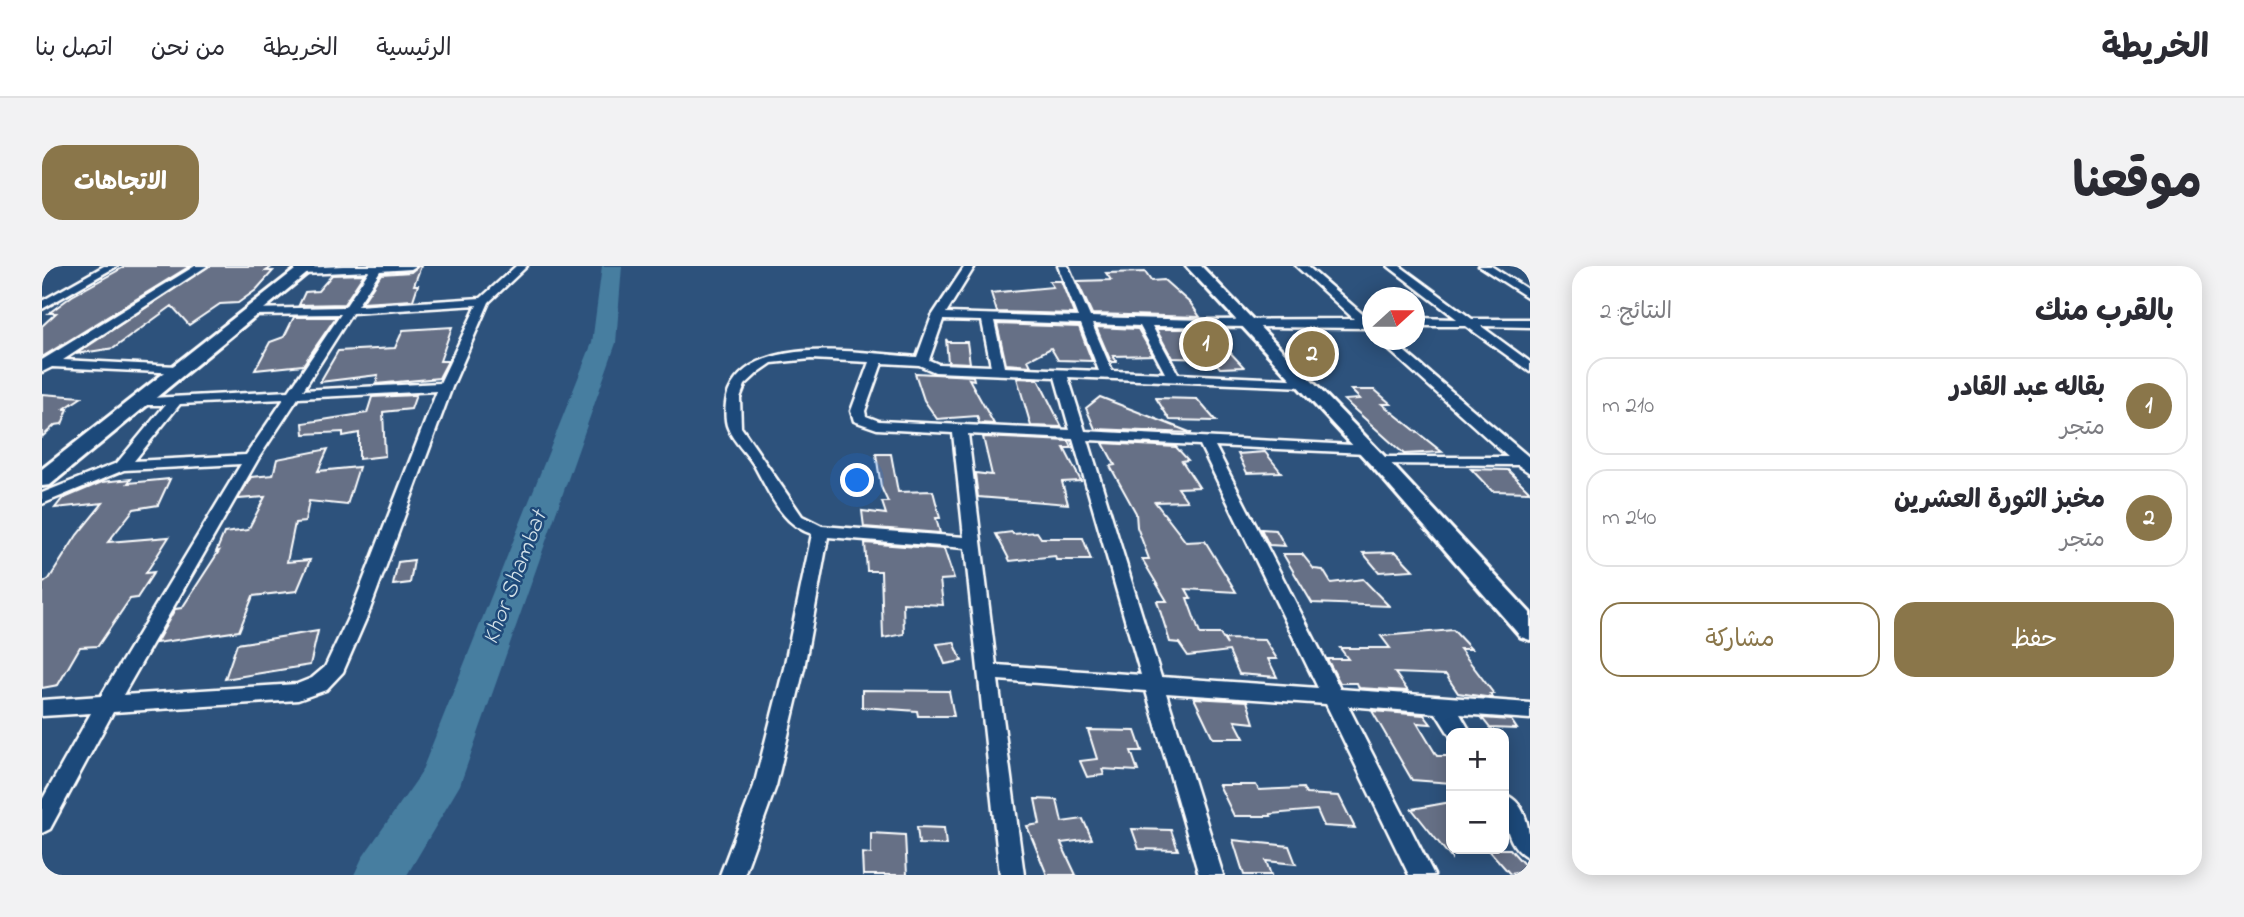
<!DOCTYPE html>
<html lang="ar">
<meta charset="utf-8">
<style>
body{margin:0;font-family:"Indie Flower","Playpen Sans Arabic",sans-serif;background:#f2f2f3;color:#2b2b33;direction:rtl}
.controls{position:absolute;right:21px;bottom:21px;display:grid;overflow:hidden;border-radius:14px;box-shadow:0 4px 18px #0003}
.controls button{width:63px;height:63px;display:grid;place-items:center;padding:0;border:0;border-bottom:2px solid #e1e1e2;background:#fff;color:#2b2b33;font:35px sans-serif}
.compass{position:absolute;left:1320px;top:21px;width:63px;height:63px;border-radius:50%;background:#fff;box-shadow:0 4px 18px #0003;rotate:69deg}
.you{position:absolute;left:816px;top:215px;width:24px;height:24px;margin:-18px;border:5px solid #fff;border-radius:50%;background:#1a73e8;box-shadow:0 0 0 10px #1a73e833}
.badge{display:grid;place-items:center;width:46px;height:46px;border-radius:50%;background:#8a764a;color:#fff;font-size:23px;font-weight:700}
.pin{position:absolute;translate:-50% -50%;border:4px solid #fff;box-shadow:0 2px 7px #0006}
.list{margin:0;padding:0;list-style:none}
h2{display:flex;justify-content:space-between;align-items:center;height:91px;margin:0;padding:0 28px;font-size:30px}
h2 small{font-size:23px;font-weight:400;color:#7c7c81}
.list li{display:grid;grid-template-columns:46px 1fr auto;gap:21px;align-items:center;box-sizing:border-box;height:98px;margin:0 14px 14px;padding:0 14px;border:2px solid #e1e1e2;border-radius:21px}
.list b{display:block;font-size:26px;white-space:nowrap}
.list p{margin:0;font-size:23px;white-space:nowrap;color:#7c7c81}
.list em{font-size:23px;font-style:normal;color:#7c7c81}
.actions{display:flex;gap:14px;padding:21px 28px}
.actions a{flex:1;padding:16px 0;border:2px solid #8a764a;border-radius:21px;text-align:center;font-size:24px;color:#8a764a}
.actions .main{background:#8a764a;color:#fff}
.map{position:relative;flex:none;width:1488px;height:609px;overflow:hidden;direction:ltr;border-radius:21px}
header{display:flex;align-items:center;gap:42px;box-sizing:border-box;height:98px;padding:0 35px;background:#fff;border-bottom:2px solid #e1e1e2}
header strong{font-size:33px}
nav{display:flex;gap:38px;margin-inline-start:auto;font-size:24px}
.intro{display:flex;align-items:center;justify-content:space-between;box-sizing:border-box;height:168px;padding:0 42px}
h1{margin:0;font-size:49px}
.button{padding:18px 32px;border-radius:21px;background:#8a764a;color:#fff;font-size:24px;font-weight:700}
main{display:flex;gap:42px;padding:0 42px}
aside{flex:1;background:#fff;border-radius:21px;box-shadow:0 4px 18px #0003}
.map>svg:first-child{display:block}
.lines{fill:none;stroke-linecap:round;stroke-linejoin:round}
.river{fill:#467ea0;fill-rule:evenodd}
.building{fill:#667086;stroke:#fff;stroke-width:2}
.street-casing{stroke:#fff;stroke-width:5}
.secondary-casing{stroke:#fff;stroke-width:6}
.street{fill:#1f4a7a;fill-rule:evenodd}
.secondary{fill:#1f4a7a;fill-rule:evenodd}
.labels{text-anchor:middle;dominant-baseline:central;stroke-width:5;stroke-linejoin:round;paint-order:stroke}
.water-label{font-size:24px;font-style:italic;fill:#d1dfe7;stroke:#1f4a7a}
</style>
<header>
<strong>الخريطة</strong>
<nav><a>الرئيسية</a><a>الخريطة</a><a>من نحن</a><a>اتصل بنا</a></nav>
</header>
<div class="intro"><h1>موقعنا</h1><a class="button">الاتجاهات</a></div>
<main>
<aside>
<h2>بالقرب منك<small>النتائج: 2</small></h2>
<ul class="list">
<li><span class="badge">1</span><div><b>بقاله عبد القادر</b><p>متجر</p></div><em>210 m</em></li>
<li><span class="badge">2</span><div><b>مخبز الثورة العشرين</b><p>متجر</p></div><em>240 m</em></li>
</ul>
<div class="actions"><a class="main">حفظ</a><a>مشاركة</a></div>
</aside>
<div class="map">
<svg width="1488" height="609" viewBox="0 0 1488 609">
<rect width="100%" height="100%" fill="#2d527c"/>
<filter id="ink" filterUnits="userSpaceOnUse"><feTurbulence type="fractalNoise" baseFrequency=".0143" numOctaves="2"/><feDisplacementMap in="SourceGraphic" scale="14" xChannelSelector="R" yChannelSelector="G"/><feConvolveMatrix kernelMatrix="1 2 1 2 8 2 1 2 1" color-interpolation-filters="sRGB"/></filter>
<g filter="url(#ink)">
<g class="lines">
<path class="river" d="M 560,0 L 580,0 L 574,77 L 418,519 L 365,609 L 312,609 L 320,592 L 378,509 L 550,77 Z"/>
</g>
<path class="building" d="M 84,0 L 148,0 L 0,91 L 0,60 L 14,47 L 7,47 L 30,30 Z
M 167,0 L 231,0 L 224,5 L 231,5 L 214,24 L 196,37 L 178,38 L 147,59 L 130,40 L 72,82 L 34,88 Z
M 376,0 L 379,0 L 372,19 L 376,19 L 371,34 L 320,37 L 339,8 L 369,6 Z
M 1103,6 L 1109,15 L 1122,14 L 1149,38 L 1158,51 L 1050,48 L 1035,15 L 1069,14 L 1064,7 Z
M 322,8 L 302,38 L 257,39 L 263,26 L 276,25 L 290,9 Z
M 1007,15 L 1019,15 L 1032,48 L 955,46 L 949,27 L 1011,21 Z
M 252,51 L 294,51 L 261,99 L 213,104 L 228,76 L 242,71 Z
M 955,58 L 1037,61 L 1050,95 L 1016,94 L 1009,82 L 986,94 L 989,100 L 964,98 Z
M 410,61 L 398,95 L 406,95 L 397,112 L 334,118 L 336,109 L 278,116 L 296,85 L 353,82 L 361,64 Z
M 1054,61 L 1096,63 L 1111,89 L 1071,90 L 1075,96 L 1069,96 Z
M 1114,63 L 1166,63 L 1202,101 L 1178,102 L 1171,93 L 1130,92 Z
M 904,73 L 906,76 L 925,76 L 928,97 L 906,96 Z
M 873,107 L 931,110 L 932,114 L 927,113 L 952,158 L 937,157 L 935,150 L 895,153 L 882,134 Z
M 975,112 L 996,113 L 1020,161 L 989,160 Z
M 1309,124 L 1333,124 L 1349,138 L 1340,138 L 1400,186 L 1362,188 L 1302,134 L 1318,133 Z
M 0,128 L 40,131 L 22,143 L 26,143 L 20,158 L 13,159 L 0,171 Z
M 374,129 L 369,143 L 341,146 L 343,190 L 317,193 L 317,167 L 301,170 L 301,166 L 262,168 L 261,157 L 325,147 L 330,131 Z
M 1058,131 L 1150,167 L 1053,163 L 1044,142 Z
M 1114,132 L 1155,133 L 1174,155 L 1128,154 Z
M 941,171 L 1027,175 L 1030,182 L 1022,182 L 1039,215 L 1020,216 L 1026,238 L 936,231 L 933,207 L 950,209 Z
M 1061,177 L 1134,181 L 1146,194 L 1140,195 L 1157,221 L 1136,222 L 1145,235 L 1113,236 L 1144,276 L 1163,275 L 1194,326 L 1144,323 L 1149,332 L 1145,332 L 1158,368 L 1178,368 L 1185,379 L 1182,373 L 1223,374 L 1235,393 L 1226,393 L 1235,411 L 1197,408 L 1187,385 L 1146,390 L 1137,377 L 1128,376 L 1115,335 L 1125,335 L 1100,293 L 1107,293 L 1095,261 L 1094,247 L 1068,200 L 1073,199 Z
M 286,183 L 276,205 L 317,201 L 305,239 L 267,235 L 263,256 L 253,257 L 245,296 L 268,294 L 255,325 L 211,330 L 197,365 L 114,377 L 133,343 L 140,342 L 177,285 L 174,286 L 182,267 L 206,264 L 223,231 L 196,233 L 209,211 L 231,209 L 235,193 Z
M 1223,186 L 1239,206 L 1205,207 L 1196,188 Z
M 834,188 L 849,188 L 856,226 L 891,225 L 898,252 L 894,252 L 898,267 L 822,261 L 820,245 L 844,248 L 840,236 L 846,236 L 839,221 Z
M 1429,203 L 1466,204 L 1488,226 L 1450,225 Z
M 89,213 L 86,217 L 128,213 L 116,239 L 92,243 L 66,276 L 127,271 L 104,307 L 112,306 L 95,332 L 88,333 L 56,380 L 38,381 L 16,419 L 0,422 L 0,318 L 7,313 L 35,269 L 61,237 L 13,242 L 20,233 L 60,216 Z
M 1219,263 L 1234,264 L 1243,280 L 1227,279 Z
M 970,266 L 971,268 L 995,266 L 999,272 L 1041,272 L 1049,294 L 1014,294 L 1013,290 L 968,295 L 954,268 Z
M 823,277 L 902,283 L 912,313 L 898,314 L 901,339 L 861,337 L 862,368 L 841,372 L 839,305 L 825,305 Z
M 1354,286 L 1371,304 L 1337,306 L 1321,287 Z
M 1241,288 L 1260,288 L 1272,303 L 1281,304 L 1289,317 L 1321,313 L 1347,340 L 1270,337 Z
M 372,294 L 368,317 L 351,319 L 356,296 Z
M 1411,364 L 1429,383 L 1418,383 L 1452,428 L 1448,428 L 1451,432 L 1416,427 L 1404,409 L 1353,407 L 1366,425 L 1317,422 L 1315,417 L 1298,417 L 1285,393 L 1306,393 L 1298,382 L 1348,382 L 1339,370 Z
M 276,365 L 268,399 L 183,413 L 195,378 Z
M 912,376 L 920,395 L 903,398 L 895,378 Z
M 820,424 L 907,425 L 912,450 L 876,450 L 875,445 L 820,441 Z
M 1152,432 L 1205,435 L 1212,457 L 1193,455 L 1202,472 L 1171,472 Z
M 1330,445 L 1382,449 L 1389,458 L 1375,457 L 1395,490 L 1409,490 L 1409,517 L 1370,514 Z
M 1440,452 L 1469,454 L 1475,463 L 1448,462 Z
M 1046,464 L 1093,465 L 1100,485 L 1089,485 L 1096,505 L 1060,503 L 1062,509 L 1045,511 L 1038,495 L 1055,493 Z
M 1177,519 L 1214,519 L 1217,524 L 1261,522 L 1264,528 L 1297,530 L 1313,562 L 1282,560 L 1275,544 L 1228,548 L 1229,550 L 1192,550 Z
M 993,533 L 1015,534 L 1020,556 L 1041,553 L 1050,573 L 1019,577 L 1034,609 L 1005,609 L 985,560 L 998,558 Z
M 1409,536 L 1409,592 L 1370,543 Z
M 875,561 L 902,562 L 904,579 L 877,578 Z
M 1090,563 L 1129,564 L 1136,584 L 1097,583 Z
M 829,567 L 863,569 L 865,609 L 821,609 L 820,587 L 829,588 Z
M 1191,574 L 1247,580 L 1254,598 L 1224,595 L 1229,609 L 1202,609 Z
M 1446,583 L 1468,583 L 1488,605 L 1468,608 Z"/>
<g class="lines">
<g class="street-casing">
<path id="street" d="M 62,0 L 75,0 L 0,43 L 0,35 Z
M 153,0 L 165,0 L 21,94 L 134,100 L 139,101 L 139,107 L 10,101 L 0,106 L 0,94 Z
M 301,0 L 374,0 L 369,3 L 338,5 L 315,40 L 439,32 L 474,0 L 485,0 L 447,36 L 410,121 L 327,346 L 301,406 L 284,424 L 256,434 L 71,446 L 8,563 L 0,567 L 0,534 L 49,447 L 0,450 L 0,434 L 59,430 L 199,198 L 82,204 L 0,238 L 0,227 L 75,197 L 123,139 L 89,139 L 89,133 L 247,125 L 299,48 L 208,49 L 202,46 L 208,43 L 303,41 L 327,5 L 261,8 L 256,5 L 261,2 ZM 435,39 L 398,117 L 261,124 L 310,47 ZM 395,125 L 309,346 L 283,401 L 270,412 L 255,418 L 81,429 L 216,193 L 256,132 ZM 242,133 L 204,189 L 92,195 L 138,138 Z
M 923,0 L 933,0 L 904,47 L 1036,51 L 1016,0 L 1026,0 L 1048,51 L 1161,54 L 1312,53 L 1254,0 L 1265,0 L 1326,53 L 1330,53 L 1330,59 L 1325,62 L 1110,60 L 1136,108 L 1268,114 L 1268,120 L 1263,121 L 1026,111 L 1043,165 L 1329,180 L 1331,183 L 1324,187 L 1173,180 L 1298,423 L 1488,437 L 1488,453 L 1418,448 L 1429,467 L 1409,467 L 1409,471 L 1394,447 L 1306,440 L 1392,609 L 1367,609 L 1284,438 L 1124,427 L 1181,609 L 1157,609 L 1104,425 L 956,414 L 982,609 L 958,609 L 923,282 L 786,271 L 762,402 L 734,520 L 702,609 L 678,609 L 712,520 L 742,402 L 770,268 C 739,258 728,228 713,201 C 706,188 691,176 686,162 C 682,153 683,134 687,125 C 713,66 823,88 875,91 L 890,50 ZM 901,54 L 940,55 L 949,100 L 896,98 L 887,94 ZM 952,55 L 1039,58 L 1057,105 L 962,101 ZM 1050,58 L 1098,60 L 1123,107 L 1070,105 ZM 769,93 L 827,96 L 809,145 L 812,155 L 835,163 L 911,167 L 922,271 L 780,260 L 760,250 L 699,161 L 698,132 L 703,119 L 717,106 L 730,97 ZM 840,97 L 877,99 L 893,106 L 1013,111 L 1028,164 L 837,155 L 824,150 L 823,145 ZM 926,168 L 1031,173 L 1099,409 L 954,399 ZM 1046,174 L 1158,179 L 1276,422 L 1119,411 Z
M 1346,0 L 1358,0 L 1430,53 L 1488,53 L 1488,61 L 1439,60 L 1488,96 L 1488,106 L 1424,60 L 1372,60 L 1372,52 L 1415,53 Z
M 1437,0 L 1449,0 L 1488,25 L 1488,33 Z
M 1336,74 L 1349,74 L 1488,192 L 1488,207 L 1476,199 L 1331,198 L 1329,195 L 1336,191 L 1466,191 Z
M 1462,528 C 1487,537 1488,569 1488,592 C 1464,583 1461,550 1462,528 Z"/>
</g>
<g class="secondary-casing">
<path id="secondary" d="M 258,0 L 274,0 L 8,219 L 0,220 L 0,203 Z
M 1144,0 L 1159,0 L 1343,191 L 1488,347 L 1488,374 L 1479,371 L 1329,199 Z"/>
</g>
<use href="#street" class="street"/>
<use href="#secondary" class="secondary"/>
</g>
</g>
<g class="labels">
<g class="water-label">
<text transform="translate(474 312) rotate(-69)">Khor Shambat</text>
</g>
</g>
</svg>
<div class="controls">
<button>+</button>
<button>−</button>
</div>
<svg class="compass" viewBox="-18 -18 36 36"><path d="M0-13l5 13h-10z" fill="#e53935"/><path d="M0 13l5-13h-10z" fill="#7c7c81"/></svg>
<div class="you"></div>
<div class="pin badge" style="left:1164px;top:78px">1</div>
<div class="pin badge" style="left:1270px;top:88px">2</div>
</div>
</main>
